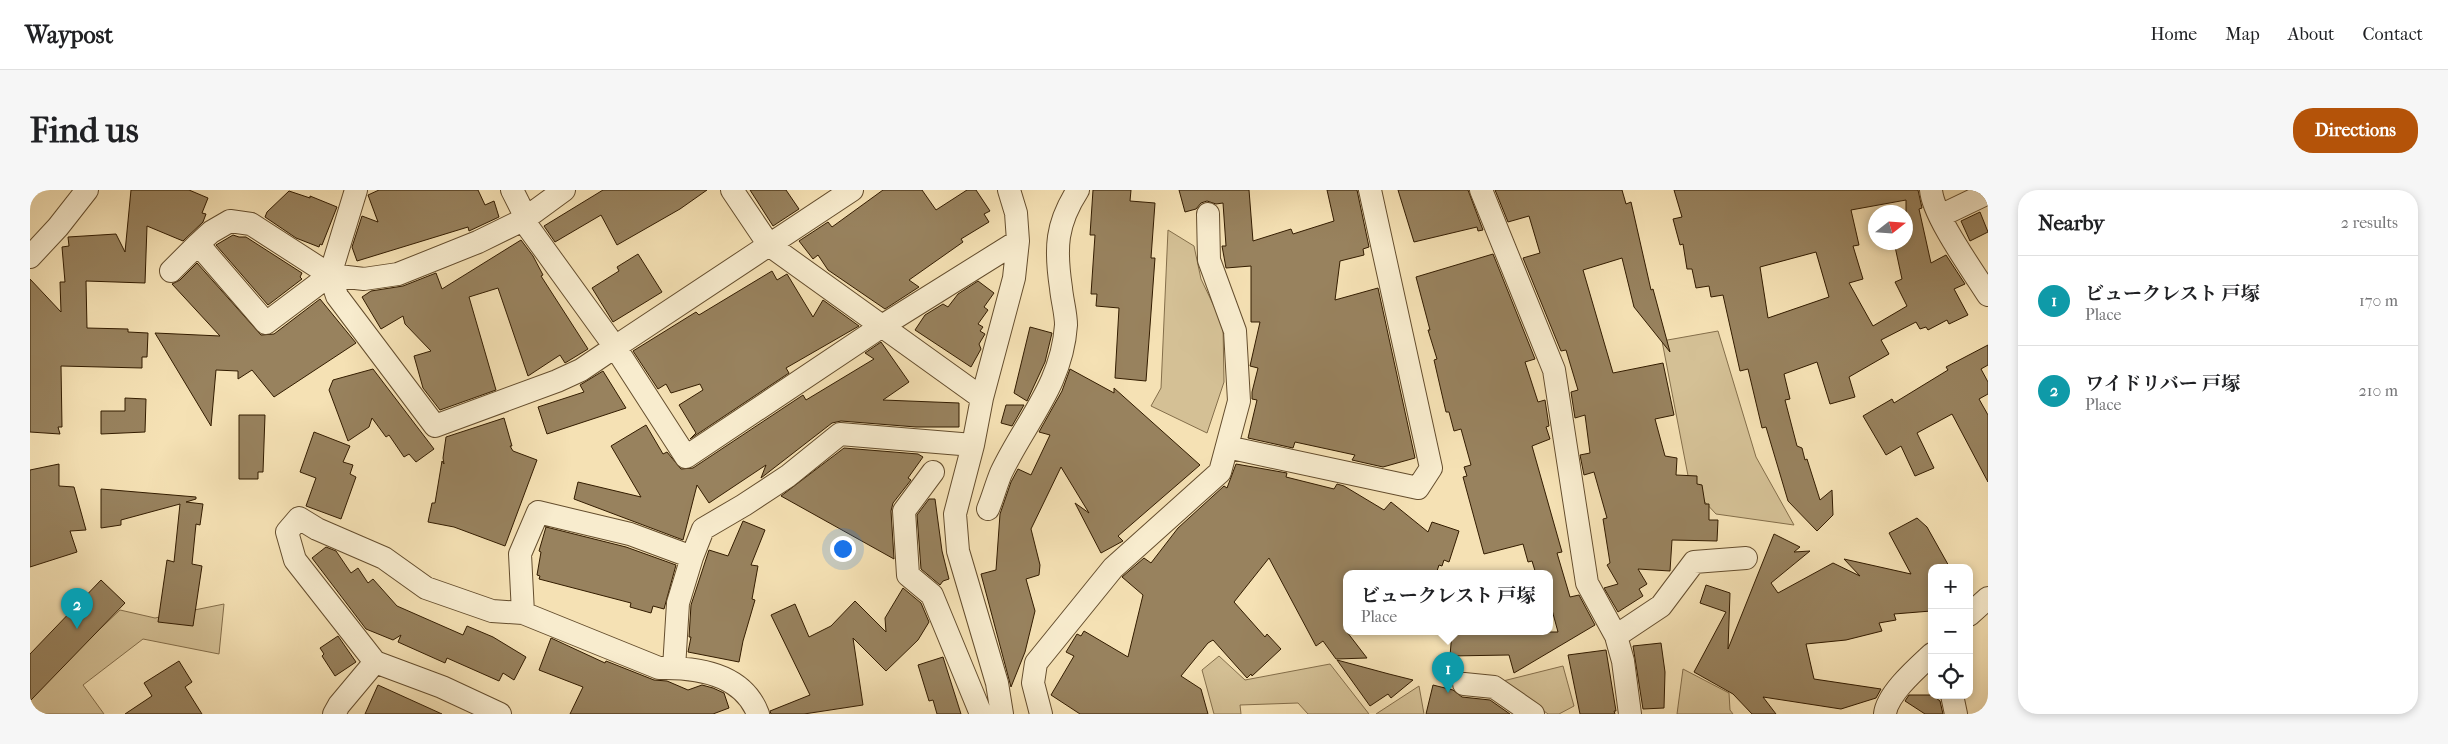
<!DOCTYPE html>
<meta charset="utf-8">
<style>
body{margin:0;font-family:"IM FELL French Canon","Noto Serif JP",serif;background:#f6f6f6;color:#202124}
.controls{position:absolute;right:15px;bottom:15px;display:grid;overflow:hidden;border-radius:10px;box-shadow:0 2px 8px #0003}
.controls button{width:45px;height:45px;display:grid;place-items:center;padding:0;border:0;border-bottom:1px solid #e0e0e0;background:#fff;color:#202124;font:25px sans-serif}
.compass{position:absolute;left:1838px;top:15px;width:45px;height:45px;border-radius:50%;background:#fff;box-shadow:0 2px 8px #0003;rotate:73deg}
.you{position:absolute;left:812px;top:358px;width:18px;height:18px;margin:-12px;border:4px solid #fff;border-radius:50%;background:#1a73e8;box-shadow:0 0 0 8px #1a73e833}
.badge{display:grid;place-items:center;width:32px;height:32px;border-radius:50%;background:#b45309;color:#fff;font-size:16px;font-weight:700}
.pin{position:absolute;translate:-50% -41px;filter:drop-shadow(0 1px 2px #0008)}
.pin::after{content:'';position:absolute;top:26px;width:18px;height:15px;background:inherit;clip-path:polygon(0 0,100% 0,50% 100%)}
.popup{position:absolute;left:1313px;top:380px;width:210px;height:65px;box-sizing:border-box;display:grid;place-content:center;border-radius:10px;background:#fff;filter:drop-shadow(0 1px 4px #0005);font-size:16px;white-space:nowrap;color:#757577}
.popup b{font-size:19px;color:#202124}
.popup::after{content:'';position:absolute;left:50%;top:100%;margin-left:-10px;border:10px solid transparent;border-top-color:#fff}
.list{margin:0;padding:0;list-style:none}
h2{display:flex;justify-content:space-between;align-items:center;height:65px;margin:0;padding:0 20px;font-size:21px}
h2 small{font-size:16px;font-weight:400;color:#757577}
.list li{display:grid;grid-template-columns:32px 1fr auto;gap:15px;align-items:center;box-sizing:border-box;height:90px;padding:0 20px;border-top:1px solid #e0e0e0}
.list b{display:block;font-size:19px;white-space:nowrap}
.list p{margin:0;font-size:16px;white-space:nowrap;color:#757577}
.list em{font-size:16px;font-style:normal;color:#757577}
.icon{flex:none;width:28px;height:28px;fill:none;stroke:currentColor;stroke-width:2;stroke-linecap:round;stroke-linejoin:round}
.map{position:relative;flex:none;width:1958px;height:524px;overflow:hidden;border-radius:20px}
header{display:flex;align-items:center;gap:30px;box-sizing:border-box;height:70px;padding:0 25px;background:#fff;border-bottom:1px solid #e0e0e0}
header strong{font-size:24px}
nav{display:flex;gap:28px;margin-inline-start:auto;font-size:18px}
.intro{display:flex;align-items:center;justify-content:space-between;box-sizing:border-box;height:120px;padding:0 30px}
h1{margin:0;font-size:35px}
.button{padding:12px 22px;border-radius:20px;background:#b45309;color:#fff;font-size:18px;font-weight:700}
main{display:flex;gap:30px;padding:0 30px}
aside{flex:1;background:#fff;border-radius:20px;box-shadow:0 2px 8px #0003}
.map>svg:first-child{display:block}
.green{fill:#d4c095;stroke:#846e4a}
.building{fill:#98825e;stroke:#331c00;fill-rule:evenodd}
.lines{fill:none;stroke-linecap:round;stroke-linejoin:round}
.street-casing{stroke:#644d2d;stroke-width:24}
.street{stroke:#f8ecce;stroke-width:22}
</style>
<header>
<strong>Waypost</strong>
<nav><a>Home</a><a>Map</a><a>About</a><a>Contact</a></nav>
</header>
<div class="intro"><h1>Find us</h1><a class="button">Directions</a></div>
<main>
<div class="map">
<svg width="1958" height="524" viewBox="0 0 1958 524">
<rect width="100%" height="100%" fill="#f5e1b4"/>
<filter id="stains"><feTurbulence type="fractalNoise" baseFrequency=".004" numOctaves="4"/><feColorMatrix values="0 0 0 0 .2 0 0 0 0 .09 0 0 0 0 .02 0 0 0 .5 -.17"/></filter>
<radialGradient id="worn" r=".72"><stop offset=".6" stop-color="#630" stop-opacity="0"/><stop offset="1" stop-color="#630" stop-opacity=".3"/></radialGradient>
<path class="green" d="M 1138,40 L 1164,56 L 1171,89 L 1193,135 L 1194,192 L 1177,243 L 1121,216 L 1131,198 Z
M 1688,141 L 1726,267 L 1764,335 L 1686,324 L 1660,296 L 1632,151 Z
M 194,414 L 189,464 L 113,449 L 53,495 L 74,524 L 0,524 L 0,505 L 90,420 L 125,428 Z
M 1189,466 L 1215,490 L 1300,474 L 1339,524 L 1278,524 L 1268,513 L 1210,515 L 1211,524 L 1184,524 L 1172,480 Z
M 1533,476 L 1544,516 L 1529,524 L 1518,524 L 1473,491 Z
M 1653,479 L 1699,503 L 1700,520 L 1703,524 L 1647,524 Z
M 1389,496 L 1394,524 L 1346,524 Z"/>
<path class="building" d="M 101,0 L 159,0 L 178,8 L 172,23 L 176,24 L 173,32 L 153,51 L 117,36 L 115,93 L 56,91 L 57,138 L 98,139 L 98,142 L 118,143 L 117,167 L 112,167 L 112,178 L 31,176 L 32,237 L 28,237 L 30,244 L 0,242 L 0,89 L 31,122 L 30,92 L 35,92 L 32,57 L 39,56 L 38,47 L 86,44 L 95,62 Z
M 349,0 L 448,0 L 455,15 L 464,11 L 469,27 L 439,41 L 438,37 L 327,71 L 322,57 L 332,26 L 348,32 L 338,5 Z
M 573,0 L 677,0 L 650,19 L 587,55 L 571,25 L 525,52 L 514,36 Z
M 720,0 L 756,0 L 769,19 L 743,36 Z
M 853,0 L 892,0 L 906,20 L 937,0 L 946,0 L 960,21 L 954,24 L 959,32 L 931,49 L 933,52 L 879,90 L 889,97 L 855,119 L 798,80 L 788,65 L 783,69 L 769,51 L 798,32 L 802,37 Z
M 1063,0 L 1101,0 L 1100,11 L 1125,13 L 1121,68 L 1125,68 L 1116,191 L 1085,188 L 1089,118 L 1066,116 L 1067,104 L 1061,104 L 1065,45 L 1060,45 Z
M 1149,0 L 1219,0 L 1223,51 L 1261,39 L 1263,44 L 1304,31 L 1297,0 L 1327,0 L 1339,57 L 1333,59 L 1334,65 L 1310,71 L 1305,110 L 1348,98 L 1385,268 L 1353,277 L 1322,270 L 1325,265 L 1265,252 L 1263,258 L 1218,248 L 1227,210 L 1222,209 L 1222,202 L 1228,178 L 1220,176 L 1230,132 L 1221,132 L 1221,76 L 1196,78 L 1192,56 L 1196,56 L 1193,13 L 1186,14 L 1177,11 L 1171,13 L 1166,19 L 1155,22 Z
M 1368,0 L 1438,0 L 1453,40 L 1448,41 L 1447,37 L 1384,52 Z
M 1465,0 L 1592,0 L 1596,14 L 1601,12 L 1621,100 L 1623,99 L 1640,162 L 1604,117 L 1592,68 L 1553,80 L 1583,183 L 1633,173 L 1644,225 L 1625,229 L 1635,266 L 1647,268 L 1646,285 L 1667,286 L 1667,294 L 1672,295 L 1675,314 L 1679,314 L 1679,330 L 1688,330 L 1687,351 L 1642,350 L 1640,381 L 1608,379 L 1617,394 L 1609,399 L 1613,406 L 1588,422 L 1574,398 L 1588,394 L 1577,375 L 1580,373 L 1573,329 L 1577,328 L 1564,282 L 1554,285 L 1550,265 L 1560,263 L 1555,225 L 1545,228 L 1541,202 L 1548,200 L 1536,160 L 1531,161 L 1493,68 L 1510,63 L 1499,26 L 1478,32 Z
M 1644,0 L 1888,0 L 1892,18 L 1889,19 L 1901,73 L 1916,65 L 1935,94 L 1924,99 L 1938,125 L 1919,134 L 1917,130 L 1898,140 L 1896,137 L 1890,139 L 1886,132 L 1851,150 L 1859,164 L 1819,187 L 1825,207 L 1800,214 L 1787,172 L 1754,184 L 1760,209 L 1755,210 L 1767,256 L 1772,258 L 1775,270 L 1777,269 L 1790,310 L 1802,300 L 1803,325 L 1787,341 L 1758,311 L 1736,237 L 1732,238 L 1718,179 L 1710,181 L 1693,105 L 1681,107 L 1679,96 L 1666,98 L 1662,79 L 1657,79 L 1653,54 L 1650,55 L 1643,29 L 1652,27 ZM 1876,10 L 1876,52 L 1864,52 L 1872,89 L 1865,92 L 1877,116 L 1843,136 L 1819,93 L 1833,89 L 1823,56 L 1829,55 L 1821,20 ZM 1786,62 L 1799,107 L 1738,128 L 1730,77 Z
M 259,1 L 280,8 L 280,6 L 307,17 L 292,55 L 290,54 L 289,57 L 266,48 L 235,27 L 237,22 Z
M 1950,22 L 1958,42 L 1940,51 L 1931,31 Z
M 203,45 L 209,47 L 216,47 L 272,83 L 270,87 L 272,89 L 238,115 L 186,55 Z
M 491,50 L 503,66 L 513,85 L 511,86 L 558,159 L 535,173 L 530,165 L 498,186 L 468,98 L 439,107 L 466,200 L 410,220 L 393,198 L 384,166 L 401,161 L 375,134 L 373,126 L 351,139 L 332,107 L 341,101 L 373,96 L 406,83 L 412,99 Z
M 608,64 L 632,102 L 583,132 L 562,98 L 589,81 L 587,77 Z
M 1463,64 L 1505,169 L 1495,172 L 1508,212 L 1515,210 L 1519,236 L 1516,237 L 1520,249 L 1502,256 L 1532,362 L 1527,363 L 1540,407 L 1549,405 L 1565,435 L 1484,483 L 1479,465 L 1420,466 L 1422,442 L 1528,442 L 1519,409 L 1519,384 L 1506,384 L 1502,371 L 1498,372 L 1493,354 L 1454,364 L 1433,287 L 1437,286 L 1434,277 L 1441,275 L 1431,239 L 1424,241 L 1419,222 L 1416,222 L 1404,170 L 1407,169 L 1398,140 L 1400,140 L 1386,87 Z
M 167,73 L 231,145 L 244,144 L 290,109 L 326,153 L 244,207 L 222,180 L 208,189 L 208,181 L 186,180 L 181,236 L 125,143 L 190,146 L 142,94 L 150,90 Z
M 742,81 L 747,90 L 757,84 L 783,127 L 793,110 L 829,136 L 756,178 L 759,183 L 660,249 L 666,243 L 649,215 L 673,200 L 670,194 L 641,203 L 636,194 L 628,199 L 603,161 L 666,122 L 669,125 Z
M 948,91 L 964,103 L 954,117 L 958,120 L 948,134 L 953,137 L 950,141 L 955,144 L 949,154 L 951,159 L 941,177 L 885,140 L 895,125 L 913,114 L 918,117 L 928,104 Z
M 1000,137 L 1022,143 L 1015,172 L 997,211 L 984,203 Z
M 851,152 L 879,192 L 853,210 L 929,213 L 929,237 L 886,237 L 811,231 L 802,233 L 731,288 L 736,275 L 679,313 L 667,295 L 653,350 L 544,309 L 548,292 L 611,307 L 581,256 L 616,235 L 633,264 L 637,262 L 651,279 L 663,278 L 773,205 L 776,210 L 844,169 L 835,163 Z
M 1958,155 L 1958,175 L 1951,179 L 1958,192 L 1958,204 L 1949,209 L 1958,225 L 1958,292 L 1922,224 L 1887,243 L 1904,278 L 1885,286 L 1871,256 L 1856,265 L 1833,226 L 1862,209 L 1864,213 L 1918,180 L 1916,177 Z
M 343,179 L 404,259 L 386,272 L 379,264 L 374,267 L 359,245 L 356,247 L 342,228 L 339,237 L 318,251 L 299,200 L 303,190 Z
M 1040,179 L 1084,203 L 1084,198 L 1170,275 L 1088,346 L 1093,351 L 1071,363 L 1045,313 L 1059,323 L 1031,277 L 1001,339 L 1010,375 L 1009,385 L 996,389 L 1005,421 L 995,462 L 981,497 L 951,384 L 966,380 L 970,324 L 981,292 L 988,279 L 1001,285 L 1020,245 L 1009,242 L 1032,201 Z
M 573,181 L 596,218 L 517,244 L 508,217 L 554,202 L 550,195 Z
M 95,208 L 116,209 L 115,242 L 71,244 L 71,221 L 95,221 Z
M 976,215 L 994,215 L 982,236 L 971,233 Z
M 209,225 L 235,225 L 233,282 L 228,282 L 228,289 L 209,289 Z
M 474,228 L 482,256 L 480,256 L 483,261 L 507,270 L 475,356 L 424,337 L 398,332 L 402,313 L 405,313 L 412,271 L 414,274 L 413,268 L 416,247 Z
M 284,242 L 320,256 L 313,272 L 323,275 L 320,284 L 326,287 L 311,329 L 276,316 L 286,288 L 270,282 Z
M 814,258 L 888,264 L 893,267 L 878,288 L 881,290 L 863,313 L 861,321 L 864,369 L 751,306 Z
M 29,274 L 29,296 L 44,297 L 56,340 L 40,341 L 47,362 L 0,377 L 0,280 Z
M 1206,274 L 1257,283 L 1256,287 L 1304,299 L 1307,294 L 1314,296 L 1354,320 L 1361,312 L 1398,342 L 1402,332 L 1429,341 L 1419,372 L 1414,370 L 1412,376 L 1409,375 L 1406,384 L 1317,384 L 1317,442 L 1337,468 L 1306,469 L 1293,451 L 1286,456 L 1239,368 L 1204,412 L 1235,447 L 1237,444 L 1251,459 L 1222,486 L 1221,484 L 1217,488 L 1183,450 L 1178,453 L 1151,486 L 1171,499 L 1178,524 L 1050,524 L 1021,505 L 1044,466 L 1036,462 L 1047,444 L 1051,446 L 1054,441 L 1098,467 L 1113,405 L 1092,387 L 1114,368 L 1121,373 L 1148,338 L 1194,296 L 1197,298 Z
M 71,299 L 166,307 L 166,309 L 156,312 L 173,314 L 170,335 L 166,334 L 162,374 L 172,376 L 163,436 L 128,432 L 137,370 L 144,372 L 150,314 L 91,330 L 91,335 L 71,338 Z
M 899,309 L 905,309 L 912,361 L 919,389 L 913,391 L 910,395 L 891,379 L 887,325 Z
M 1887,328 L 1897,337 L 1920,378 L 1902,378 L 1902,423 L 1901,421 L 1864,424 L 1866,430 L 1849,433 L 1852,441 L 1816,450 L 1776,454 L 1784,489 L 1851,499 L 1846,508 L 1811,519 L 1733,507 L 1746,524 L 1722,524 L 1703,504 L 1664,482 L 1696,422 L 1670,413 L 1676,395 L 1700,403 L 1698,459 L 1744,344 L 1770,357 L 1764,362 L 1780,361 L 1741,393 L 1748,403 L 1803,373 L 1830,386 L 1814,369 L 1881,384 L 1859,343 Z
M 713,331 L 735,340 L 721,375 L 728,376 L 722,409 L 725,410 L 713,451 L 709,472 L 658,462 L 661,447 L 659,447 L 661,415 L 679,360 L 698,366 Z
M 516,337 L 596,357 L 646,375 L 634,419 L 623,416 L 621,423 L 600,417 L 601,413 L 509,389 L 510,386 L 507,385 L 511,362 L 509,361 Z
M 296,357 L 306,361 L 321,383 L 328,378 L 338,393 L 343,389 L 367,416 L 433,445 L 437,436 L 463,447 L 496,467 L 484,490 L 473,483 L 469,491 L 417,468 L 415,473 L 368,452 L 371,445 L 363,450 L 336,439 L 282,368 Z
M 71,390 L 95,413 L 0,511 L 0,464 Z
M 873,398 L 891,413 L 899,432 L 888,450 L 856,481 L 823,448 L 833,515 L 774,524 L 741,524 L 740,521 L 780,505 L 741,425 L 765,414 L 779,447 L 801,436 L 825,411 L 856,442 L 855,428 Z
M 308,446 L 326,472 L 305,486 L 292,466 L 294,464 L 290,458 Z
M 521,448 L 575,473 L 576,471 L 624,490 L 637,491 L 658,500 L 672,495 L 683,498 L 694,503 L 699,518 L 683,524 L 540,524 L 553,497 L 509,480 Z
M 1631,453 L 1635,482 L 1634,518 L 1613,519 L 1603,456 Z
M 1576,460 L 1586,521 L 1584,521 L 1585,524 L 1550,524 L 1538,465 Z
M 913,467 L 931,524 L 907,524 L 903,510 L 899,511 L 888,475 Z
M 1307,470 L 1359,484 L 1383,490 L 1361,508 L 1358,504 L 1340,516 Z
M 149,471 L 162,492 L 155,497 L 172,524 L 95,524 L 122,506 L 114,493 Z
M 348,495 L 412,524 L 335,524 Z
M 1403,495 L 1423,500 L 1432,507 L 1460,510 L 1480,524 L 1396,524 Z
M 1879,505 L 1902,505 L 1910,511 L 1913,524 L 1895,524 L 1875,511 Z"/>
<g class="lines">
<g class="street-casing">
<path id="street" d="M 326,0 L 300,85 L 307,106 L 405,236 L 527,191 L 551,180 L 585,157 L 493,30
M 482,0 L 496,28
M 702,0 L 739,55 L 952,208
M 822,0 L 585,157 L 656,267 L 852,136 L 988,51
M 1451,0 L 1524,180 L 1557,393 L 1586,446 L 1593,471 L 1600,524
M 1901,0 C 1903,26 1943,81 1958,105
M 1910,26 L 1958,3
M 0,67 L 28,37 L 57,0
M 141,81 L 168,54
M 300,85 L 236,133 L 168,54 L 181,42 L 200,31 L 221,34 L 300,85 L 334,89 L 368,84 L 448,52 L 493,30 L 534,0
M 1197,257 L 1388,298 L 1401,278 L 1340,0
M 903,282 L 874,321 L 878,385 L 902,405 L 951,524
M 958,319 C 963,307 966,295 971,283 C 995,232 1032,195 1036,135 C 1036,123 1032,110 1031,98 C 1025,58 1026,34 1048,0
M 1939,425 L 1958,408
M 1586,446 L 1631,416 L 1664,372 L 1716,368
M 345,472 L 265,370 L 257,342 L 269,328 L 287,339 L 354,368 L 396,398 L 462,421 L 493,423
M 644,478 L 648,413 L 662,367
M 1434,494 L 1464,497 L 1503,524
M 1922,505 L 1926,524
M 304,524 L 309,515 L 345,472 L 412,497 L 470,524
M 728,524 C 713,484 667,477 629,478 L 493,423 L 490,364 L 508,322 L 600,344 L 662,367 L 673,339 L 714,315 L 758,286 L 810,244 L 943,255
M 972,524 L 967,493 L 928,361 L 925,324 L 943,255 L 952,208 L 984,88 L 988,51 L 986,23 L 979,0
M 1011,524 L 1003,493 L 1006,473 L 1083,378 L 1190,282 L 1209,211 L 1205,141 L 1179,70 L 1178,24
M 1855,524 C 1857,504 1887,478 1902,464"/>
</g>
<use href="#street" class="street"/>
</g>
<rect width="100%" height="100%" filter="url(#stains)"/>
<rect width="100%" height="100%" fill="url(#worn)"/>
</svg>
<div class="controls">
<button>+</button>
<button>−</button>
<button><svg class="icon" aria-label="locate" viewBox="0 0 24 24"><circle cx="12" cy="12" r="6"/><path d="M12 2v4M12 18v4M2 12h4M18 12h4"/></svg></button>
</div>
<svg class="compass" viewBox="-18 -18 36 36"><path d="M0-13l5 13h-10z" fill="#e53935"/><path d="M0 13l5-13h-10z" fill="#757577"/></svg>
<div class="you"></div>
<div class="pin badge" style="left:1418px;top:503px;background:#0f9aa8">1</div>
<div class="popup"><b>ビュークレスト 戸塚</b>Place</div>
<div class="pin badge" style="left:47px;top:439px;background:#0f9aa8">2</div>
</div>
<aside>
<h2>Nearby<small>2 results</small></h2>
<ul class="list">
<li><span class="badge" style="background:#0f9aa8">1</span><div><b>ビュークレスト 戸塚</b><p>Place</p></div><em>170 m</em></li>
<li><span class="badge" style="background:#0f9aa8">2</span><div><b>ワイドリバー 戸塚</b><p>Place</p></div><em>210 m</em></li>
</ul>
</aside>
</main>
